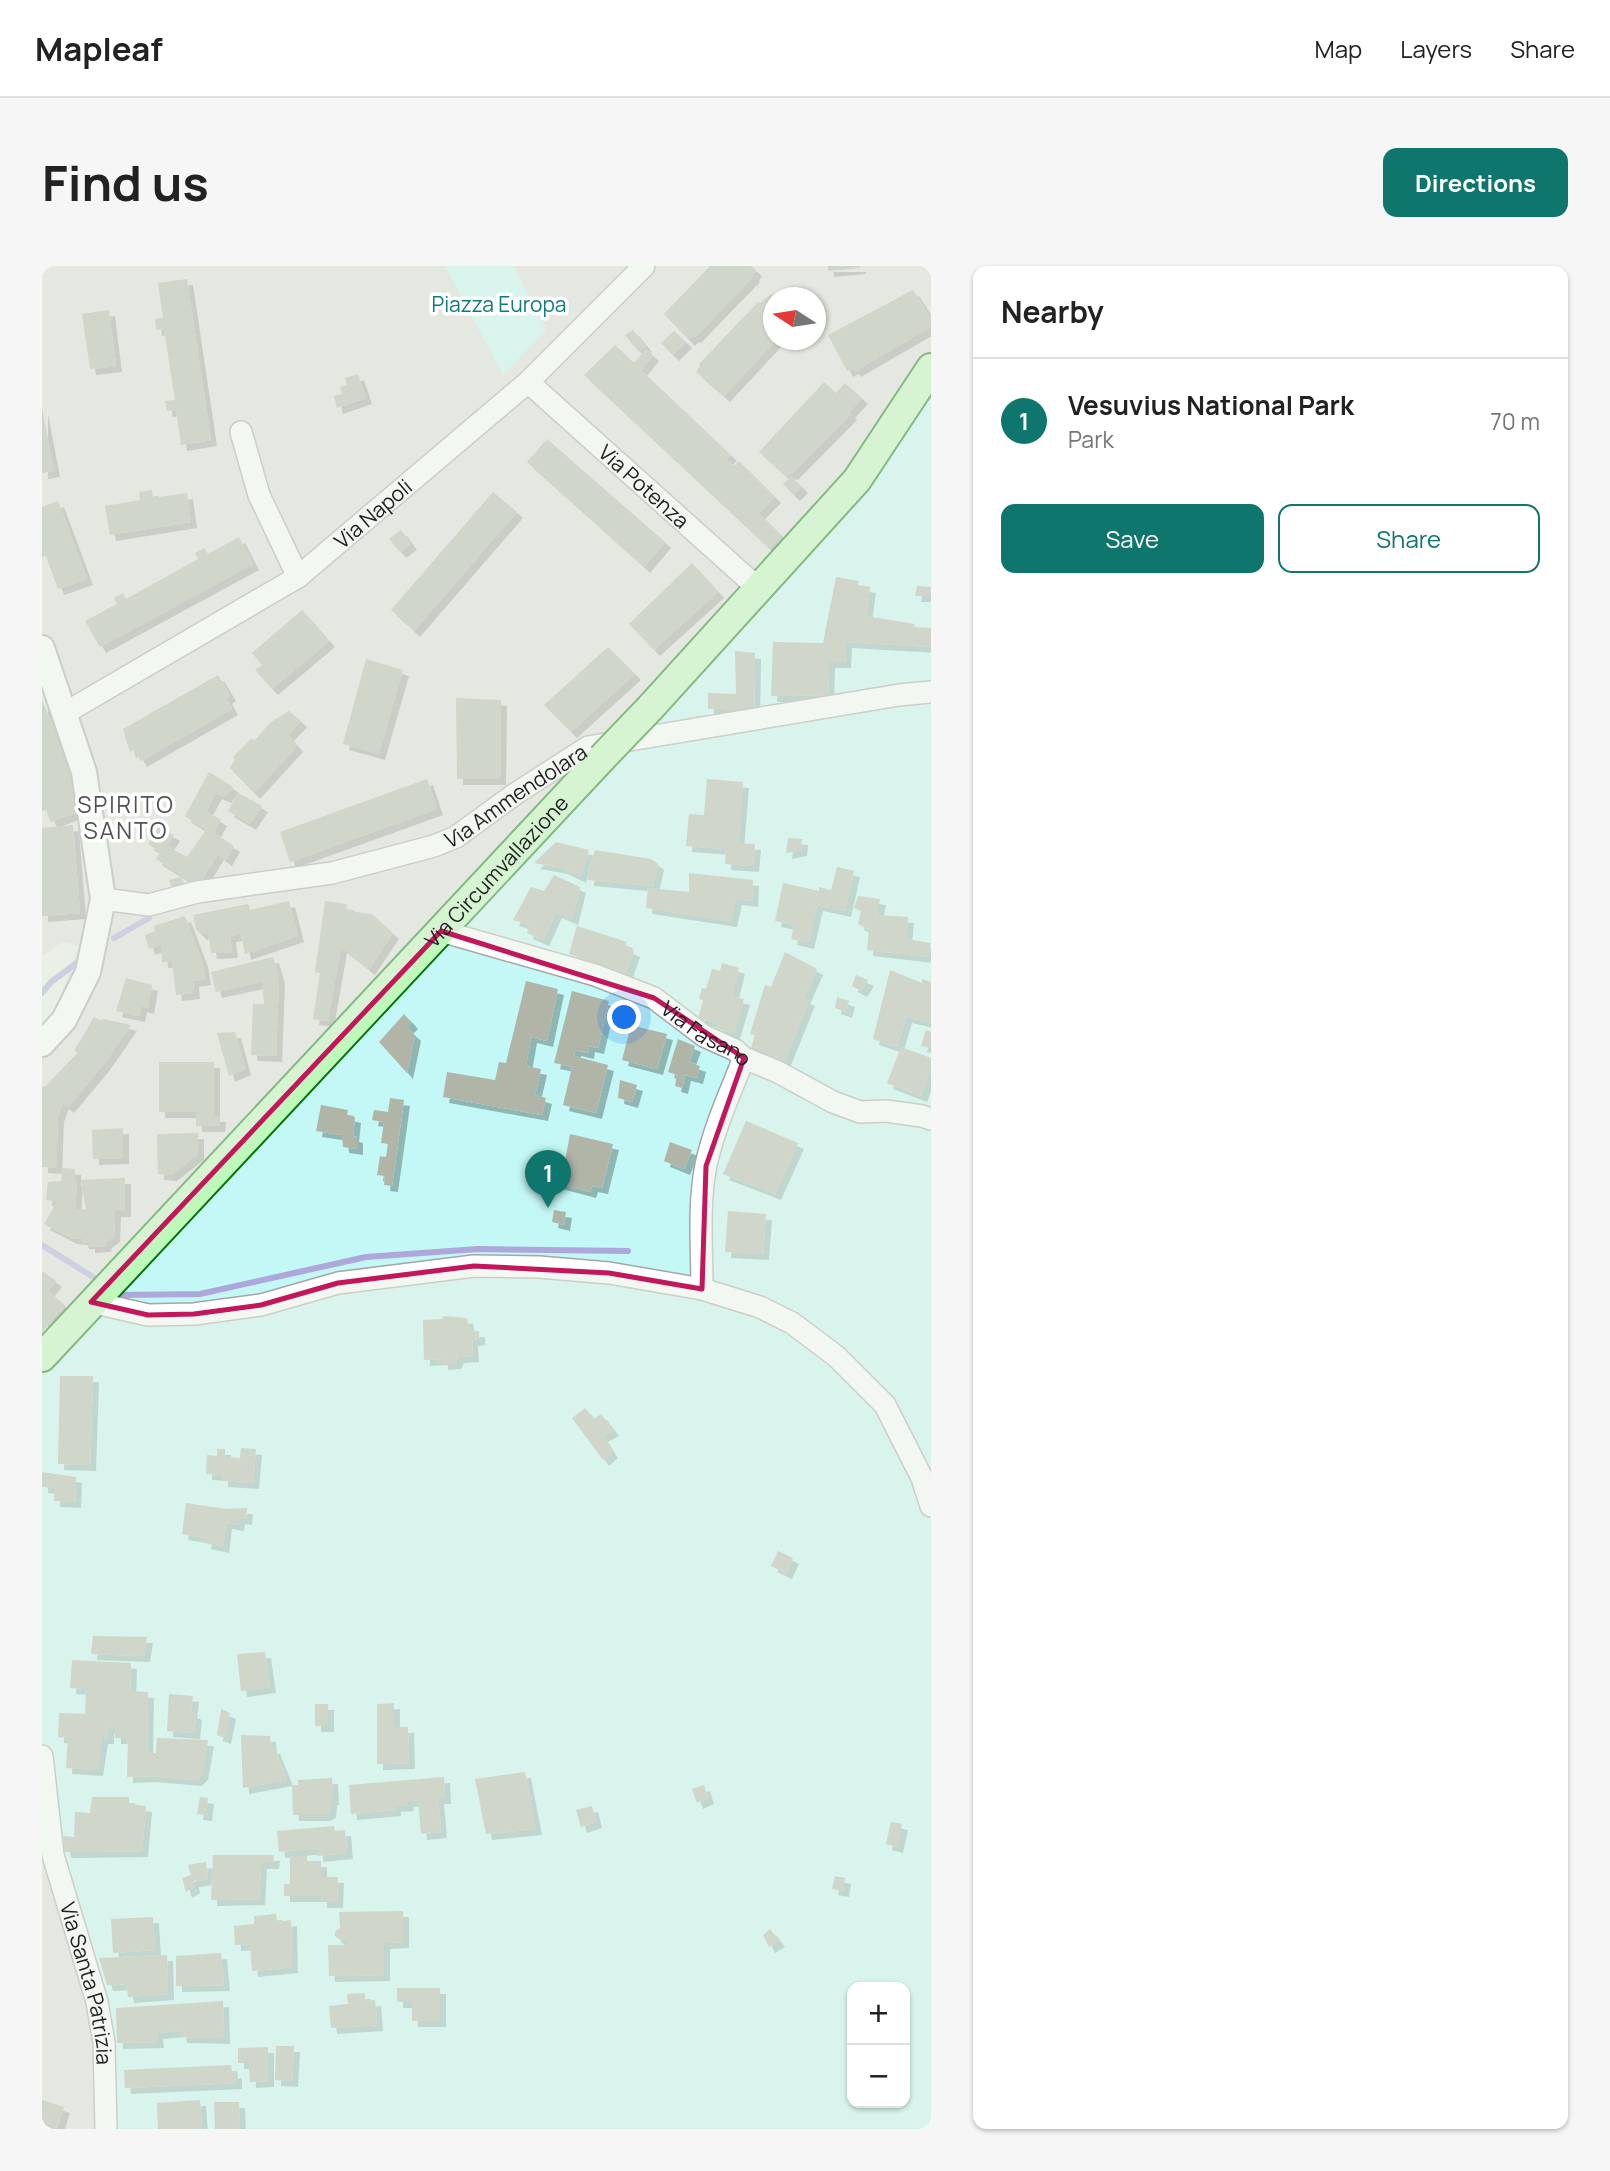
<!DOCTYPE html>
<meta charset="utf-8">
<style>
body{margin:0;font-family:Manrope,sans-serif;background:#f6f6f6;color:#222}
.controls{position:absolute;right:21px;bottom:21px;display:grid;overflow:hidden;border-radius:14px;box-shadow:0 2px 5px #0004}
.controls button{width:63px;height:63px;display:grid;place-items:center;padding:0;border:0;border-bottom:2px solid #e0e0e0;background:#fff;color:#222;font:35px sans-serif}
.compass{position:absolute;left:721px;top:21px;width:63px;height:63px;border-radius:50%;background:#fff;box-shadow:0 2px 5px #0004;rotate:282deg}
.you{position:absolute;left:583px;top:752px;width:24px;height:24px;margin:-18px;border:5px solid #fff;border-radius:50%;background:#1a73e8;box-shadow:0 0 0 10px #1a73e833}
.badge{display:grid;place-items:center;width:46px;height:46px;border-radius:50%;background:#0f766e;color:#fff;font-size:23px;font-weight:700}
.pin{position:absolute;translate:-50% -58px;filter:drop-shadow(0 2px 4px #0008)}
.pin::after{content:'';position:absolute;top:37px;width:24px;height:21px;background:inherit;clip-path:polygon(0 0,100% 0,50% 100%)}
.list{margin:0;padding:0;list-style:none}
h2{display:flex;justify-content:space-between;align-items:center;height:91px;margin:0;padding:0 28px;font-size:30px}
h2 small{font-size:23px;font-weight:400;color:#767676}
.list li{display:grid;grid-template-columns:46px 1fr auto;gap:21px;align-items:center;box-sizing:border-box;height:126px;padding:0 28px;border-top:2px solid #e0e0e0}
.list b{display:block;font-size:26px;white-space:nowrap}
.list p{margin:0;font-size:23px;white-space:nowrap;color:#767676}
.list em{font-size:23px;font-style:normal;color:#767676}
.actions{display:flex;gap:14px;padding:21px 28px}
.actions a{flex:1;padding:16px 0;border:2px solid #0f766e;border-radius:14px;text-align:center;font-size:24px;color:#0f766e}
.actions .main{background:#0f766e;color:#fff}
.map{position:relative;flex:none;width:889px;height:1863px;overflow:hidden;border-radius:14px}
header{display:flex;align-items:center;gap:42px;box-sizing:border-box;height:98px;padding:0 35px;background:#fff;border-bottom:2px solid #e0e0e0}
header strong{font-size:33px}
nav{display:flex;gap:38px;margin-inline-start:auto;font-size:24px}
.intro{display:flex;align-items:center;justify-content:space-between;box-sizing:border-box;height:168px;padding:0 42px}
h1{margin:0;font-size:49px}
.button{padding:18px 32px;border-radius:14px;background:#0f766e;color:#fff;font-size:24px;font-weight:700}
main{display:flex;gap:42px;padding:0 42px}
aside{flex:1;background:#fff;border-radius:14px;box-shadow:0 2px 5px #0004}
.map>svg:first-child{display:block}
.residential{fill:#dddddc;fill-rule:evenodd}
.park{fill:#c4f8f6;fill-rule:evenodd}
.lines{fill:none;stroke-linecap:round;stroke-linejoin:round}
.stream{stroke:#ada7dc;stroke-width:6}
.building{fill:#b1b5a8;filter:url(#shadow)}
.minor-casing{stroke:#a6a6a6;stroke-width:24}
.tertiary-casing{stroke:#a6a6a6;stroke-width:28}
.secondary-casing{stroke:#097508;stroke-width:32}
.minor{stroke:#fff;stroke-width:21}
.tertiary{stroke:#fff;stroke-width:24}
.secondary{stroke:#bff8bb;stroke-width:28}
.secondary-bridge-casing{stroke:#097508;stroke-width:32;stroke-linecap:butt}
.secondary-bridge{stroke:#bff8bb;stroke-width:28}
.marked{fill:none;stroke:#c2185b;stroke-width:5;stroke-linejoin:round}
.labels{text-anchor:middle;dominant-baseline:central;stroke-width:7;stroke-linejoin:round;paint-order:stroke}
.park-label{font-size:21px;fill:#0e7c78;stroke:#fff}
.street-label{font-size:21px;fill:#1f1f1f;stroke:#fff}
.neighbourhood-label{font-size:23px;letter-spacing:2px;fill:#525252;stroke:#fff}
</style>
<header>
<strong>Mapleaf</strong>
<nav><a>Map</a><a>Layers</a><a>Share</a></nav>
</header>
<div class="intro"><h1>Find us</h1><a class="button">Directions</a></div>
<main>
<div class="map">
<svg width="889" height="1863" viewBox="0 0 889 1863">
<defs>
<filter id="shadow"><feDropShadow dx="6" dy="6" stdDeviation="0" flood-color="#0004"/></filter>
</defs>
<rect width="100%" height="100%" fill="#eaf0e6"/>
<path class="residential" d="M 0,0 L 889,0 L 889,866 L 75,1863 L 0,1863 L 0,763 L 11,751 L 37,680 L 20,676 L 0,691 ZM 732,32 L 774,32 L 774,74 L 732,74 Z"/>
<path class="park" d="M 403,0 L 472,0 L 504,64 L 461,109 Z
M 889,91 L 889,1863 L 58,1863 L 61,1823 L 36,1678 L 0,1575 L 0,1074 L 824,192 ZM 810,1721 L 863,1721 L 863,1837 L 810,1837 Z"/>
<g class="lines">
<path class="stream" d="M 72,672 L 107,652
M 0,727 L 9,716 L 36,696
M 0,979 L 51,1011
M 76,1029 L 158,1028 L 324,991 L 436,983 L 586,985"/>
</g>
<path class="building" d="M 668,0 L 709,0 L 714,4 L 711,9 L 712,10 L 653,71 L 651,70 L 647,74 L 622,48 Z
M 786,0 L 818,0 L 818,2 L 786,5 Z
M 145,13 L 169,174 L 139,179 L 134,144 L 125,145 L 123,135 L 133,134 L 122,63 L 114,64 L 113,53 L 121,52 L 116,17 Z
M 871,24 L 889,52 L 887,62 L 813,105 L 811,102 L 805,105 L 786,69 Z
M 729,28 L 732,30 L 732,74 L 734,74 L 682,130 L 654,106 L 658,100 L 657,98 L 716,36 L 718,37 Z
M 67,44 L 74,100 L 48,103 L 40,48 Z
M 591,64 L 604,80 L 597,86 L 583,69 Z
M 632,65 L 644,76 L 631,89 L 619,77 Z
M 573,79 L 592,97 L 604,83 L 611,89 L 599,104 L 689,189 L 685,193 L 692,200 L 697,195 L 733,231 L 717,247 L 740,270 L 728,283 L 542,109 Z
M 316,108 L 324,132 L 295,142 L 292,130 L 300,128 L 298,121 L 305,119 L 303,112 Z
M 782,116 L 794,127 L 803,117 L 820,132 L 807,146 L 809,148 L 750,208 L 748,207 L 745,211 L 717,186 Z
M 0,142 L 12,205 L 0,207 Z
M 505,173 L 623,276 L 602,301 L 485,196 Z
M 749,210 L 760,221 L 752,229 L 741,218 Z
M 110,224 L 111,232 L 145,227 L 149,256 L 68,269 L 63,240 L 98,234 L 97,226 Z
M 451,226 L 475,246 L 372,365 L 349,344 Z
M 16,235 L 45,313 L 16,323 L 4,290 L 0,291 L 0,241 Z
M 359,264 L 369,278 L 358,286 L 347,273 Z
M 197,271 L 211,298 L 58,381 L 43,355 L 75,338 L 72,332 L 81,327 L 84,333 L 156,293 L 153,287 L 162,282 L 166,288 Z
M 650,297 L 676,326 L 612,384 L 587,358 Z
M 794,311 L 817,315 L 816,319 L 828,321 L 824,350 L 873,358 L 872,361 L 889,362 L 889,381 L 804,376 L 803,396 L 787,396 L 786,429 L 729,430 L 731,376 L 781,377 Z
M 875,320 L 889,321 L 889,330 L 873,330 Z
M 260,344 L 287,375 L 230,423 L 213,404 L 220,399 L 210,387 Z
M 566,381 L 593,408 L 529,466 L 502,439 Z
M 693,385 L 713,387 L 712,454 L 686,455 L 684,443 L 666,443 L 666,427 L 694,428 Z
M 324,393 L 361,404 L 337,488 L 301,478 Z
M 176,409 L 188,429 L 184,432 L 190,443 L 99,495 L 92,483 L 88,486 L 81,463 Z
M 414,432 L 459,434 L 458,513 L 415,513 Z
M 0,435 L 22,485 L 36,546 L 9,556 L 4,544 L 0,545 Z
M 247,445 L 259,455 L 246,469 L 255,480 L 212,527 L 188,502 L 193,493 L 191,491 L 209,473 L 213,474 L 229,456 Z
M 167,506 L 191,521 L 183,531 L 174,527 L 164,545 L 179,554 L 172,567 L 192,580 L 184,594 L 176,588 L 156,620 L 114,593 L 118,586 L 106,578 L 117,561 L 132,569 L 125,580 L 145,591 L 164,564 L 143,550 Z
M 385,513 L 395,543 L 248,596 L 238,566 Z
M 665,513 L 701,516 L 696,577 L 713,578 L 711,600 L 683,598 L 684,583 L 644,580 L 647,548 L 662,549 Z
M 196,527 L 220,540 L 208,558 L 186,545 Z
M 31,559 L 38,647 L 0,650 L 0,562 Z
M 746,572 L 760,573 L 759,584 L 744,587 Z
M 514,576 L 547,584 L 538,611 L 520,602 L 492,597 Z
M 553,584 L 609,593 L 616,598 L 611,620 L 546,614 L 547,601 Z
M 795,601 L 812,605 L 803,645 L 775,639 L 766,677 L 749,673 L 752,659 L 733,655 L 741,617 L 777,625 L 777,621 L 789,624 Z
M 647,607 L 711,614 L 710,635 L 694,633 L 689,655 L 604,642 L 606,622 L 647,626 Z
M 512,609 L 538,621 L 530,653 L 514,646 L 501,674 L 485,667 L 487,659 L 471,654 L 489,621 L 502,625 Z
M 139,611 L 145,624 L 132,629 L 127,614 Z
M 816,630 L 838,633 L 835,649 L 866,651 L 864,673 L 889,677 L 886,691 L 825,684 L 827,664 L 816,658 L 819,645 L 812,642 Z
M 247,635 L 256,670 L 203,688 L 199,668 L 188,670 L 190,686 L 169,687 L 166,667 L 159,668 L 154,663 L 151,649 L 206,638 L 208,644 Z
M 283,635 L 305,638 L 304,644 L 331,649 L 351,667 L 327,703 L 299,681 L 286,755 L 271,753 L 278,707 L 273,706 Z
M 143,650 L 160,695 L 163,713 L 151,715 L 152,727 L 134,729 L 130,696 L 120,696 L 119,679 L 107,683 L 103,669 L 113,665 L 112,660 Z
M 535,660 L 585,676 L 583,681 L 592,685 L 584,708 L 527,688 Z
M 743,686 L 775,703 L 762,732 L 767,734 L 742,796 L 708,785 L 713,769 L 708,768 L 723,719 L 729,721 Z
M 231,691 L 237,712 L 234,790 L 209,789 L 211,738 L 222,738 L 220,716 L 174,726 L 169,706 Z
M 680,697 L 697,702 L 690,730 L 702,733 L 692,767 L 675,763 L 676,757 L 656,753 L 661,734 L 657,733 L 660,722 L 664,723 L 670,703 L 678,705 Z
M 848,704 L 880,717 L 880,713 L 889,716 L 889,757 L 864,751 L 855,781 L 831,773 Z
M 814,709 L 826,714 L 819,725 L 810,720 Z
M 84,712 L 110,719 L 106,742 L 99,740 L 97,750 L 74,745 Z
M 484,715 L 516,723 L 505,775 L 489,771 L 484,800 L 499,803 L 493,829 L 504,832 L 500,849 L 401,831 L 405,806 L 453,814 L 457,796 L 464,797 Z
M 530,725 L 567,735 L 556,782 L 547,780 L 546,787 L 533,784 L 532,790 L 566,799 L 554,847 L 521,839 L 530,801 L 512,797 Z
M 795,731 L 807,735 L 804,746 L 793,742 Z
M 362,748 L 370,757 L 365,762 L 373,769 L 365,807 L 337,776 Z
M 52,751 L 58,754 L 62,753 L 89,759 L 62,798 L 26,841 L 21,837 L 16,850 L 14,902 L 0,901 L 0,821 L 4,820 L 36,786 L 32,785 Z
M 589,759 L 625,768 L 615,803 L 580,794 Z
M 884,764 L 889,766 L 889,782 L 879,780 Z
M 193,766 L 203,803 L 187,810 L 175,767 Z
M 636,773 L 653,780 L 647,796 L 658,800 L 655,812 L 643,809 L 640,822 L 633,820 L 635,809 L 626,806 Z
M 859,781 L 889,792 L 889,803 L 879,830 L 845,817 Z
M 117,796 L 172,796 L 172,850 L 178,850 L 177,860 L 154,860 L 154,846 L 117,846 Z
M 578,814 L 595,819 L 590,836 L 576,832 Z
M 348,832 L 362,834 L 350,920 L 342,919 L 343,910 L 335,909 L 338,890 L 344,891 L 346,878 L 339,877 L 342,856 L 330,854 L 332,844 L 346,846 Z
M 279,839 L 306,844 L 305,849 L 313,851 L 311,870 L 315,871 L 315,883 L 301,881 L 300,869 L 274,865 Z
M 704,855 L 756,877 L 733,928 L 681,908 Z
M 81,862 L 81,892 L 51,893 L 50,864 Z
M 156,867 L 156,888 L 129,909 L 116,908 L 115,868 Z
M 528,868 L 571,878 L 560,922 L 550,920 L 548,926 L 514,917 L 516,906 L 521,906 Z
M 628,876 L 650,884 L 642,903 L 622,895 Z
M 20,902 L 33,903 L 33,914 L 35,914 L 33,944 L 44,943 L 39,914 L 83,912 L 83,945 L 73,945 L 72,970 L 64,976 L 63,980 L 47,981 L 47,977 L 41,977 L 40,973 L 29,972 L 2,958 L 15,936 L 4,934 L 6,916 L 19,915 Z
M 512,944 L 524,946 L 522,959 L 510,956 Z
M 686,945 L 724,948 L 721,988 L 683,986 Z
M 0,1005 L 14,1015 L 6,1025 L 23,1039 L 0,1066 Z
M 402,1050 L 425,1052 L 428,1066 L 437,1065 L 437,1073 L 430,1074 L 431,1090 L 416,1091 L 413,1097 L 400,1098 L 400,1093 L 382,1094 L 381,1054 L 400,1053 Z
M 18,1110 L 51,1110 L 48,1199 L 16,1198 Z
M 543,1142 L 552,1153 L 559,1148 L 571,1164 L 560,1170 L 570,1186 L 561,1194 L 530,1152 Z
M 199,1182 L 214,1183 L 211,1217 L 180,1215 L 180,1209 L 164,1208 L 165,1189 L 175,1190 L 175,1183 L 183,1183 L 183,1191 L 198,1192 Z
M 0,1206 L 34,1211 L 33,1236 L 12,1235 L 12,1222 L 0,1221 Z
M 144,1237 L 184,1243 L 205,1242 L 204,1253 L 197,1252 L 196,1259 L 184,1257 L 181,1281 L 163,1277 L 164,1272 L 140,1268 Z
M 736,1285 L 751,1292 L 744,1307 L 729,1300 Z
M 51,1370 L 105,1371 L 102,1390 L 49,1388 Z
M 223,1386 L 228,1421 L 199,1425 L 195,1388 Z
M 30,1394 L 89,1397 L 88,1425 L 106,1426 L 105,1487 L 114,1487 L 115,1472 L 166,1474 L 160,1508 L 154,1514 L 108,1510 L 85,1511 L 86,1472 L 73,1472 L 73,1459 L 66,1462 L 66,1472 L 60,1472 L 55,1504 L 24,1502 L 26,1472 L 16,1471 L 17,1447 L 43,1448 L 44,1423 L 28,1422 Z
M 127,1428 L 151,1430 L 149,1446 L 154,1448 L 152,1467 L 125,1465 Z
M 352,1437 L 352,1461 L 366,1461 L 367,1497 L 335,1498 L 335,1438 Z
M 273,1438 L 286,1438 L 286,1460 L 273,1460 Z
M 179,1443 L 188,1447 L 183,1472 L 175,1469 Z
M 199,1469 L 228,1470 L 229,1482 L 232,1482 L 245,1514 L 201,1522 Z
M 483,1506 L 494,1563 L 444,1568 L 433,1513 Z
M 402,1511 L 403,1532 L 396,1532 L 399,1566 L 379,1568 L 376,1534 L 365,1535 L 366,1539 L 353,1540 L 353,1544 L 309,1548 L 307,1519 Z
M 290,1512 L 291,1533 L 289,1533 L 288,1546 L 282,1549 L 251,1549 L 250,1519 L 256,1519 L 256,1514 Z
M 662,1519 L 666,1532 L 655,1537 L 650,1523 Z
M 50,1531 L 87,1531 L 87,1538 L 104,1540 L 100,1585 L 23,1586 L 21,1570 L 32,1571 L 33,1546 L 48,1547 Z
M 158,1531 L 166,1532 L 164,1549 L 155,1548 Z
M 550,1540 L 554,1556 L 539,1561 L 534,1544 Z
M 849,1556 L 860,1558 L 855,1581 L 844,1578 Z
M 292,1560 L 293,1565 L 303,1564 L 305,1587 L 275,1590 L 275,1582 L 237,1586 L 235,1565 Z
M 171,1589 L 232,1589 L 231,1597 L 219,1597 L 217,1633 L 169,1634 Z
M 253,1590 L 265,1590 L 265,1595 L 279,1595 L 279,1611 L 296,1611 L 295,1636 L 279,1636 L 279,1630 L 242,1630 L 242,1618 L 248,1618 L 248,1591 Z
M 164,1596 L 166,1613 L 151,1615 L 152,1621 L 144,1626 L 140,1612 L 149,1609 L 146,1599 Z
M 793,1610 L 803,1612 L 801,1625 L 790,1623 Z
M 361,1645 L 361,1676 L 342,1677 L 342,1709 L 287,1710 L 286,1679 L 305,1679 L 305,1674 L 298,1674 L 293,1670 L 293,1666 L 298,1662 L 297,1646 Z
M 234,1648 L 235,1656 L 249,1654 L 250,1701 L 210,1705 L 208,1678 L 193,1679 L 192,1660 L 212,1658 L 212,1650 Z
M 111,1651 L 113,1684 L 71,1687 L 69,1653 Z
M 728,1663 L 737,1675 L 727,1681 L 721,1669 Z
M 179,1687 L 182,1719 L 134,1720 L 134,1690 Z
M 125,1689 L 126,1728 L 86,1731 L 84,1718 L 65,1719 L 57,1692 Z
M 355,1722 L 398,1722 L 398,1755 L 370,1755 L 370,1736 L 355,1736 Z
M 323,1727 L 323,1735 L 333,1734 L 335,1759 L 289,1762 L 287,1740 L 306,1738 L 305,1728 Z
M 181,1735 L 182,1772 L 139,1771 L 138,1765 L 115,1767 L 116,1776 L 75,1777 L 74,1742 Z
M 234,1780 L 252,1780 L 250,1815 L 233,1814 Z
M 226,1781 L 226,1815 L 208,1816 L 207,1797 L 196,1797 L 196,1782 Z
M 189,1799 L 190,1807 L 194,1806 L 194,1817 L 83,1822 L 82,1804 Z
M 0,1834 L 22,1841 L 15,1863 L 0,1860 Z
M 158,1834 L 160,1863 L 116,1863 L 115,1837 Z
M 172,1836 L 197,1836 L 198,1863 L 173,1863 Z"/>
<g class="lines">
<g class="minor-casing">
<g id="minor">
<path id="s1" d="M 486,116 L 718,324"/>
<path d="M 199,166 L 217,229 L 256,311"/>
<path id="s2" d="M 23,447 L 256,311 L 486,116 L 602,0"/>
<path id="s3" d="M 61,633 L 107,639 L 155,626 L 290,607 L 392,580 L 414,571 L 473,528 L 546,481 L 857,429 L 889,426"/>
<path id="s4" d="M 399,665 L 553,709 L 612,732 L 662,770 L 693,784 L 702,792 L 736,806 L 791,836 L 818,846 L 844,845 L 880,850 L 889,853"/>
<path d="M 660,1023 C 660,982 656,939 664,899 C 672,862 688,827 702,792"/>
<path d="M 49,1036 L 106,1049 L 152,1048 L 219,1039 L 296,1017 L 432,1000 L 497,1001 L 567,1007 L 660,1023 L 718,1041 L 750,1057 L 794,1090 L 843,1139 L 880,1212 L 889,1240"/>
<path id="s5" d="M 0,1490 L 11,1589 L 55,1736 L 62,1777 L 64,1863"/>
</g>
</g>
<g class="tertiary-casing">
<path id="tertiary" d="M 0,382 L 42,506 L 61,633 L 46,706 L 22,754 L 0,778"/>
</g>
<g class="secondary-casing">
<g id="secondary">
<path d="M 608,442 L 815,214 L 889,102"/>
<path id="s6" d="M 0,1091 L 560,492"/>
</g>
</g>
<use href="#minor" class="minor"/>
<use href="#tertiary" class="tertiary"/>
<use href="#secondary" class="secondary"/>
<g class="secondary-bridge-casing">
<path id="secondary-bridge" d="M 560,492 L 608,442"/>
</g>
<use href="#secondary-bridge" class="secondary-bridge"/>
</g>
<path d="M0 0H889V1863H0ZM 399,665 L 612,732 L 702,792 L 664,900 L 660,1023 L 567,1007 L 432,1000 L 296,1017 L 219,1039 L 152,1048 L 106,1049 L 49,1036 Z" fill="#eaf0e6" fill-opacity=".55" fill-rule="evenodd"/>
<path class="marked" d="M 399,665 L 612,732 L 702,792 L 664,900 L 660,1023 L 567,1007 L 432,1000 L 296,1017 L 219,1039 L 152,1048 L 106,1049 L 49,1036 Z"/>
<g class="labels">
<g class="park-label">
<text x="457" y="38">Piazza Europa</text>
</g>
<g class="street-label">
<text stroke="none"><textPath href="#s1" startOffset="156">Via Potenza</textPath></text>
<text stroke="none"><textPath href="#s2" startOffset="368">Via Napoli</textPath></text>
<text stroke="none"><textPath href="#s3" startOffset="434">Via Ammendolara</textPath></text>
<text stroke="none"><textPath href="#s6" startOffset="665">Via Circumvallazione</textPath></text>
<text stroke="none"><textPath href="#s4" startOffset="287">Via Fasano</textPath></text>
<text stroke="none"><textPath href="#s5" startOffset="233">Via Santa Patrizia</textPath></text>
</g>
<g class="neighbourhood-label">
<text x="84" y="538">SPIRITO<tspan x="84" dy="26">SANTO</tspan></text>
</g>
</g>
</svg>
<div class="controls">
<button>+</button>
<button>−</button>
</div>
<svg class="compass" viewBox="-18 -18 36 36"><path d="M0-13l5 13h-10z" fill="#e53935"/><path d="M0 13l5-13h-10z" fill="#767676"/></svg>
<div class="you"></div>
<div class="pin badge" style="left:506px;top:942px">1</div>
</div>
<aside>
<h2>Nearby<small></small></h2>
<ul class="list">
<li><span class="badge">1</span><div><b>Vesuvius National Park</b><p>Park</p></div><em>70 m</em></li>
</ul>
<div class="actions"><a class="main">Save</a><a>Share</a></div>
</aside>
</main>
